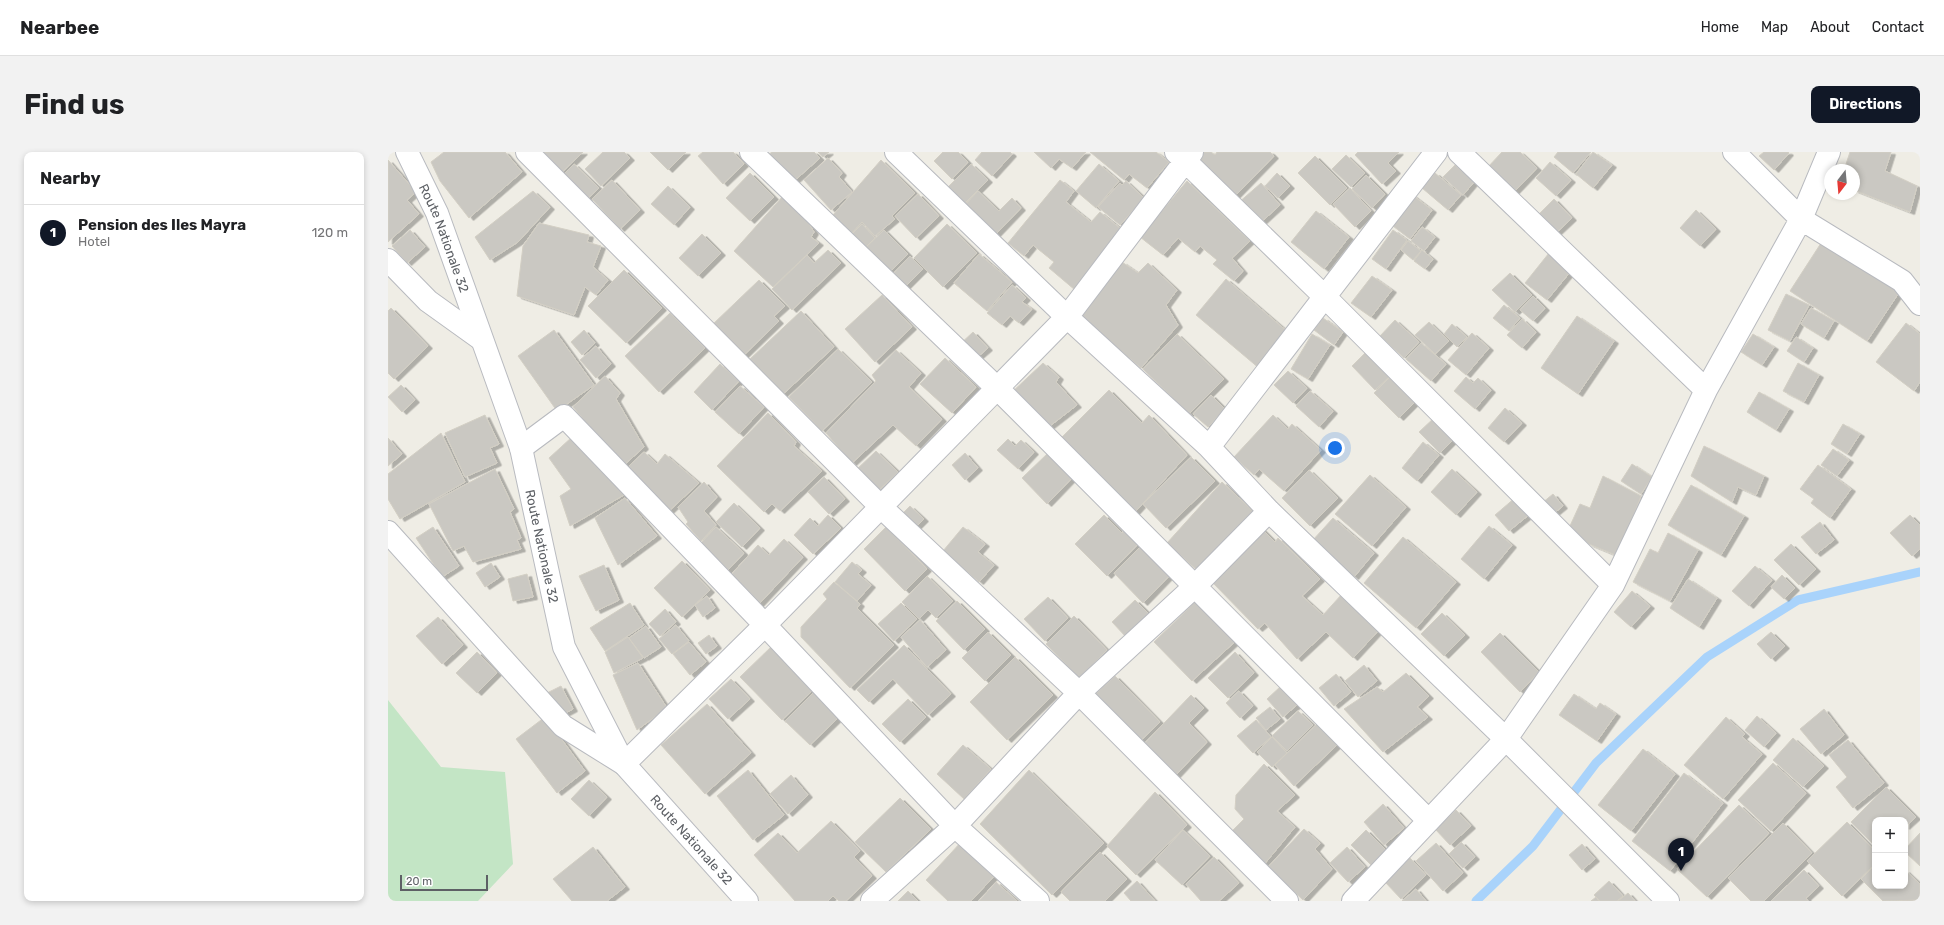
<!DOCTYPE html>
<meta charset="utf-8">
<style>
body{margin:0;font-family:Rubik,sans-serif;background:#f2f2f2;color:#202124}
.controls{position:absolute;right:12px;bottom:12px;display:grid;overflow:hidden;border-radius:8px;box-shadow:0 2px 6px #0003}
.controls button{width:36px;height:36px;display:grid;place-items:center;padding:0;border:0;border-bottom:1px solid #e0e0e0;background:#fff;color:#202124;font:20px sans-serif}
.compass{position:absolute;left:1436px;top:12px;width:36px;height:36px;border-radius:50%;background:#fff;box-shadow:0 2px 6px #0003;rotate:196deg}
.scale{position:absolute;left:12px;bottom:10px;width:88px;box-sizing:border-box;padding-left:4px;border:2px solid #5d6065;border-top:0;font-size:11px;line-height:14px;white-space:nowrap;color:#5d6065;-webkit-text-stroke:3px #fff;paint-order:stroke}
.you{position:absolute;left:947px;top:296px;width:14px;height:14px;margin:-10px;border:3px solid #fff;border-radius:50%;background:#1a73e8;box-shadow:0 0 0 6px #1a73e833}
.badge{display:grid;place-items:center;width:26px;height:26px;border-radius:50%;background:#111827;color:#fff;font-size:13px;font-weight:700}
.pin{position:absolute;translate:-50% -33px;filter:drop-shadow(0 1px 2px #0008)}
.pin::after{content:'';position:absolute;top:21px;width:14px;height:12px;background:inherit;clip-path:polygon(0 0,100% 0,50% 100%)}
.list{margin:0;padding:0;list-style:none}
h2{display:flex;justify-content:space-between;align-items:center;height:52px;margin:0;padding:0 16px;font-size:17px}
h2 small{font-size:13px;font-weight:400;color:#757577}
.list li{display:grid;grid-template-columns:26px 1fr auto;gap:12px;align-items:center;box-sizing:border-box;height:56px;padding:0 16px;border-top:1px solid #e0e0e0}
.list b{display:block;font-size:15px;white-space:nowrap}
.list p{margin:0;font-size:13px;white-space:nowrap;color:#757577}
.list em{font-size:13px;font-style:normal;color:#757577}
.map{position:relative;flex:none;width:1532px;height:749px;overflow:hidden;border-radius:8px}
header{display:flex;align-items:center;gap:24px;box-sizing:border-box;height:56px;padding:0 20px;background:#fff;border-bottom:1px solid #e0e0e0}
header strong{font-size:19px}
nav{display:flex;gap:22px;margin-inline-start:auto;font-size:14px}
.intro{display:flex;align-items:center;justify-content:space-between;box-sizing:border-box;height:96px;padding:0 24px}
h1{margin:0;font-size:28px}
.button{padding:10px 18px;border-radius:8px;background:#111827;color:#fff;font-size:14px;font-weight:700}
main{display:flex;gap:24px;padding:0 24px}
aside{flex:1;background:#fff;border-radius:8px;box-shadow:0 2px 6px #0003}
.map>svg:first-child{display:block}
.green{fill:#c3e5c5}
.lines{fill:none;stroke-linecap:round;stroke-linejoin:round}
.stream{stroke:#a9d3fb;stroke-width:9}
.building{fill:#cac8c2;stroke:#d3cfc4;filter:url(#shadow)}
.street-casing{stroke:#b8babf;stroke-width:24}
.secondary-casing{stroke:#b9bbc0;stroke-width:24}
.street{stroke:#fff;stroke-width:22}
.secondary{stroke:#fff;stroke-width:22}
.labels{text-anchor:middle;dominant-baseline:central;stroke-width:3;stroke-linejoin:round;paint-order:stroke}
.street-label{font-size:13px;fill:#5d6065;stroke:#fff}
</style>
<header>
<strong>Nearbee</strong>
<nav><a>Home</a><a>Map</a><a>About</a><a>Contact</a></nav>
</header>
<div class="intro"><h1>Find us</h1><a class="button">Directions</a></div>
<main>
<aside>
<h2>Nearby<small></small></h2>
<ul class="list">
<li><span class="badge">1</span><div><b>Pension des Iles Mayra</b><p>Hotel</p></div><em>120 m</em></li>
</ul>
</aside>
<div class="map">
<svg width="1532" height="749" viewBox="0 0 1532 749">
<defs>
<filter id="shadow"><feDropShadow dx="4.5" dy="2.5" stdDeviation="0" flood-color="#0004"/></filter>
</defs>
<rect width="100%" height="100%" fill="#efede5"/>
<path class="green" d="M 0,548 L 53,615 L 117,620 L 125,712 L 90,749 L 0,749 Z"/>
<g class="lines">
<path class="stream" d="M 1088,749 L 1145,694 L 1208,611 L 1319,505 L 1410,448 L 1532,420"/>
</g>
<path class="building" d="M 56,0 L 117,0 L 134,20 L 81,66 L 52,29 L 43,10 Z
M 142,0 L 195,0 L 168,26 Z
M 215,0 L 236,0 L 242,6 L 213,34 L 197,17 Z
M 262,0 L 298,0 L 280,18 Z
M 315,0 L 345,0 L 356,12 L 335,32 L 310,4 Z
M 384,0 L 426,0 L 432,6 L 405,30 L 380,3 Z
M 430,0 L 441,0 L 435,5 Z
M 555,0 L 570,0 L 580,10 L 564,27 L 546,9 Z
M 594,0 L 622,0 L 624,2 L 604,24 L 587,8 Z
M 646,0 L 698,0 L 684,16 L 671,7 L 663,16 Z
M 702,0 L 768,0 L 781,10 L 759,36 L 741,22 L 736,28 Z
M 816,0 L 823,0 L 827,3 L 829,0 L 882,0 L 886,4 L 845,46 L 806,10 Z
M 970,0 L 1011,0 L 1000,11 L 1008,19 L 994,32 L 967,3 Z
M 1114,0 L 1132,0 L 1149,16 L 1125,41 L 1099,16 Z
M 1170,0 L 1203,0 L 1185,21 L 1166,5 Z
M 1205,0 L 1224,13 L 1205,36 L 1188,22 Z
M 1376,0 L 1400,0 L 1401,1 L 1386,18 L 1371,4 Z
M 1462,0 L 1503,0 L 1497,19 L 1529,34 L 1522,60 L 1466,38 L 1466,18 L 1456,18 Z
M 958,3 L 977,21 L 963,35 L 944,17 Z
M 927,4 L 959,36 L 942,53 L 910,21 Z
M 440,6 L 454,21 L 451,25 L 464,40 L 443,58 L 416,28 Z
M 0,8 L 28,40 L 19,48 L 31,62 L 0,90 Z
M 493,8 L 527,41 L 504,64 L 507,67 L 487,84 L 474,70 L 462,83 L 445,63 Z
M 1162,10 L 1183,28 L 1168,44 L 1148,26 Z
M 186,12 L 211,36 L 195,51 L 171,27 Z
M 583,12 L 600,28 L 574,54 L 557,38 Z
M 711,12 L 731,29 L 708,56 L 688,39 Z
M 1067,13 L 1086,30 L 1075,43 L 1055,25 Z
M 362,21 L 386,45 L 362,69 L 338,46 Z
M 889,21 L 902,34 L 890,46 L 877,34 Z
M 1047,21 L 1073,43 L 1060,58 L 1034,36 Z
M 978,23 L 997,42 L 984,56 L 964,37 Z
M 224,28 L 252,58 L 232,77 L 204,47 Z
M 672,28 L 686,39 L 678,50 L 703,70 L 712,60 L 738,81 L 687,138 L 661,116 L 666,110 L 645,93 L 636,104 L 620,91 Z
M 738,29 L 756,46 L 732,73 L 710,55 L 732,31 L 734,33 Z
M 799,29 L 862,89 L 844,106 L 855,119 L 846,129 L 825,112 L 829,108 L 812,94 L 807,100 L 790,86 L 775,103 L 752,85 Z
M 873,31 L 892,53 L 869,74 L 849,52 Z
M 280,34 L 302,55 L 286,73 L 263,52 Z
M 962,36 L 983,59 L 967,75 L 945,52 Z
M 145,39 L 162,55 L 130,90 L 102,108 L 87,85 Z
M 590,39 L 611,59 L 624,46 L 633,56 L 605,85 L 574,56 Z
M 530,42 L 551,64 L 528,86 L 507,64 Z
M 1023,42 L 1044,58 L 1022,87 L 1001,71 Z
M 395,44 L 413,59 L 426,80 L 423,85 L 431,91 L 385,135 L 346,99 Z
M 1166,47 L 1184,66 L 1167,82 L 1149,64 Z
M 1308,58 L 1328,77 L 1312,94 L 1292,76 Z
M 928,59 L 961,85 L 936,117 L 903,90 Z
M 151,71 L 201,83 L 199,90 L 213,94 L 205,115 L 220,128 L 208,143 L 197,135 L 186,163 L 129,144 L 135,94 Z
M 474,72 L 487,86 L 477,96 L 464,82 Z
M 559,72 L 589,101 L 555,135 L 526,106 Z
M 1034,75 L 1047,85 L 1036,99 L 1023,89 Z
M 22,78 L 37,95 L 19,111 L 4,94 Z
M 496,78 L 520,102 L 500,122 L 475,98 Z
M 1005,78 L 1019,88 L 998,117 L 984,107 Z
M 314,82 L 333,101 L 310,124 L 291,106 Z
M 1435,88 L 1512,139 L 1479,189 L 1402,139 Z
M 1020,89 L 1033,99 L 1025,108 L 1013,98 Z
M 440,98 L 453,111 L 404,158 L 384,137 L 419,103 L 426,111 Z
M 1034,98 L 1045,107 L 1037,117 L 1026,109 Z
M 1161,101 L 1183,119 L 1159,148 L 1137,131 Z
M 591,102 L 624,130 L 599,159 L 566,131 Z
M 522,104 L 535,117 L 513,139 L 500,127 Z
M 734,110 L 750,121 L 760,111 L 789,138 L 778,153 L 790,173 L 753,216 L 692,164 Z
M 236,118 L 274,156 L 238,191 L 200,154 Z
M 1122,121 L 1144,143 L 1127,160 L 1104,138 Z
M 984,124 L 1004,138 L 983,165 L 963,151 Z
M 838,127 L 902,182 L 872,217 L 808,163 Z
M 371,128 L 397,154 L 386,164 L 391,169 L 355,204 L 324,173 Z
M 624,133 L 638,146 L 634,150 L 644,157 L 631,171 L 622,164 L 614,173 L 599,161 Z
M 1398,142 L 1421,153 L 1402,189 L 1380,178 Z
M 494,143 L 524,175 L 487,210 L 457,177 Z
M 1145,144 L 1157,156 L 1145,169 L 1132,158 Z
M 1116,153 L 1132,166 L 1121,179 L 1105,166 Z
M 3,156 L 40,194 L 6,227 L 0,221 L 0,159 Z
M 1423,156 L 1446,169 L 1436,186 L 1413,172 Z
M 413,159 L 446,195 L 394,243 L 361,208 Z
M 282,161 L 317,196 L 271,240 L 237,204 Z
M 1189,164 L 1226,189 L 1190,242 L 1153,216 Z
M 935,166 L 955,180 L 946,193 L 926,178 Z
M 1134,167 L 1148,180 L 1134,196 L 1119,183 Z
M 1007,168 L 1031,190 L 1016,206 L 992,184 Z
M 1041,170 L 1061,189 L 1047,202 L 1027,183 Z
M 1518,171 L 1532,182 L 1532,230 L 1526,239 L 1488,210 Z
M 1064,172 L 1079,185 L 1069,195 L 1056,182 Z
M 166,178 L 206,233 L 169,259 L 130,204 Z
M 196,178 L 207,191 L 194,203 L 183,190 Z
M 585,180 L 600,196 L 585,209 L 570,194 Z
M 1084,181 L 1101,196 L 1078,223 L 1060,208 Z
M 789,182 L 836,227 L 801,262 L 755,217 Z
M 924,182 L 942,193 L 920,227 L 903,217 Z
M 1365,182 L 1386,195 L 1374,213 L 1353,200 Z
M 1408,185 L 1425,196 L 1416,210 L 1399,199 Z
M 1033,191 L 1058,212 L 1043,229 L 1018,207 Z
M 208,194 L 223,212 L 208,226 L 192,208 Z
M 450,197 L 484,230 L 434,279 L 401,245 Z
M 508,198 L 533,221 L 521,235 L 554,267 L 528,294 L 505,273 L 464,311 L 438,281 L 488,229 L 484,223 Z
M 977,201 L 1001,225 L 987,238 L 964,214 Z
M 557,206 L 588,235 L 564,261 L 532,232 Z
M 655,211 L 671,225 L 668,230 L 689,253 L 658,277 L 622,242 Z
M 1410,211 L 1431,223 L 1416,250 L 1395,239 Z
M 332,212 L 351,229 L 324,258 L 306,240 Z
M 900,219 L 919,236 L 905,251 L 886,233 Z
M 217,224 L 232,241 L 228,247 L 256,295 L 235,314 L 185,255 Z
M 1003,224 L 1028,249 L 1011,266 L 986,241 Z
M 1078,225 L 1085,231 L 1090,226 L 1103,238 L 1087,257 L 1066,239 Z
M 13,233 L 27,248 L 14,260 L 0,245 Z
M 352,234 L 376,255 L 351,282 L 327,260 Z
M 721,238 L 754,271 L 761,263 L 799,303 L 747,360 L 673,286 Z
M 922,239 L 945,259 L 931,275 L 908,254 Z
M 1371,240 L 1401,257 L 1388,278 L 1359,260 Z
M 823,243 L 837,257 L 820,275 L 805,262 Z
M 1117,256 L 1134,271 L 1116,290 L 1100,276 Z
M 380,261 L 408,290 L 406,294 L 434,319 L 392,359 L 384,352 L 376,360 L 329,314 Z
M 97,263 L 111,292 L 102,296 L 109,311 L 77,325 L 57,281 Z
M 885,263 L 900,277 L 904,272 L 933,298 L 896,339 L 871,317 L 866,323 L 846,305 Z
M 1047,265 L 1068,285 L 1052,301 L 1031,280 Z
M 1455,272 L 1472,282 L 1459,302 L 1443,292 Z
M 53,281 L 77,330 L 12,367 L 0,347 L 0,322 Z
M 184,285 L 236,343 L 182,374 L 172,344 L 183,337 L 161,306 Z
M 0,286 L 14,302 L 0,314 Z
M 620,287 L 627,294 L 633,288 L 646,300 L 630,317 L 609,298 Z
M 1035,290 L 1051,303 L 1029,329 L 1014,316 Z
M 1316,294 L 1376,324 L 1368,343 L 1350,335 L 1344,350 L 1303,324 Z
M 1445,297 L 1461,308 L 1449,324 L 1433,313 Z
M 488,299 L 510,320 L 488,341 L 467,319 Z
M 256,300 L 269,312 L 277,302 L 311,331 L 281,359 L 240,315 Z
M 577,301 L 590,316 L 577,328 L 564,313 Z
M 660,301 L 685,325 L 659,352 L 634,326 Z
M 803,305 L 827,329 L 778,376 L 755,352 Z
M 1244,312 L 1264,325 L 1253,342 L 1233,329 Z
M 1430,313 L 1463,337 L 1442,366 L 1423,351 L 1426,347 L 1412,337 Z
M 107,317 L 126,357 L 122,360 L 133,386 L 129,388 L 133,397 L 85,410 L 76,394 L 65,399 L 41,352 Z
M 1064,317 L 1089,340 L 1068,363 L 1043,340 Z
M 921,318 L 950,346 L 922,374 L 894,346 Z
M 982,323 L 1018,355 L 984,394 L 947,362 Z
M 1215,324 L 1253,344 L 1230,404 L 1201,392 L 1181,376 L 1192,352 L 1202,356 Z
M 436,325 L 457,347 L 441,362 L 420,340 Z
M 316,330 L 329,345 L 316,359 L 328,373 L 313,389 L 298,372 L 300,370 L 290,355 Z
M 834,330 L 868,362 L 813,422 L 779,391 Z
M 1303,333 L 1356,364 L 1333,403 L 1280,373 Z
M 1165,342 L 1175,354 L 1164,363 L 1154,351 Z
M 1128,345 L 1142,362 L 1121,379 L 1107,363 Z
M 237,346 L 269,384 L 230,413 L 207,366 Z
M 346,351 L 372,376 L 354,395 L 328,370 Z
M 522,354 L 536,367 L 525,378 L 511,365 Z
M 440,363 L 453,376 L 425,402 L 406,383 L 422,366 L 430,374 Z
M 716,363 L 734,381 L 738,376 L 752,390 L 719,424 L 687,392 Z
M 1522,363 L 1532,373 L 1532,397 L 1524,404 L 1502,381 Z
M 945,366 L 986,401 L 966,425 L 924,389 Z
M 1432,370 L 1446,388 L 1428,402 L 1413,385 Z
M 1101,374 L 1124,393 L 1096,427 L 1073,407 Z
M 45,375 L 71,414 L 54,425 L 28,386 Z
M 328,375 L 356,401 L 338,420 L 310,394 Z
M 498,375 L 539,417 L 517,439 L 476,397 Z
M 575,375 L 597,392 L 590,400 L 606,413 L 591,430 L 555,399 Z
M 873,376 L 887,390 L 890,386 L 932,427 L 914,444 L 935,463 L 954,442 L 991,478 L 965,506 L 938,480 L 909,507 L 877,471 L 870,477 L 822,428 Z
M 1280,381 L 1310,398 L 1282,449 L 1245,430 L 1262,397 L 1270,401 Z
M 1015,385 L 1068,430 L 1028,476 L 976,431 Z
M 396,387 L 415,405 L 370,453 L 341,425 L 370,393 L 381,403 Z
M 755,392 L 784,421 L 755,451 L 726,421 Z
M 1403,392 L 1428,417 L 1411,433 L 1386,408 Z
M 294,409 L 322,438 L 294,465 L 266,436 Z
M 464,410 L 474,418 L 470,422 L 483,433 L 469,449 L 447,430 Z
M 103,411 L 112,425 L 97,435 L 88,421 Z
M 216,413 L 231,448 L 208,459 L 191,424 Z
M 1367,414 L 1384,428 L 1361,454 L 1344,439 Z
M 139,422 L 145,445 L 125,449 L 120,427 Z
M 1394,423 L 1407,436 L 1396,447 L 1383,435 Z
M 539,424 L 565,449 L 548,466 L 540,458 L 531,467 L 514,450 Z
M 1300,427 L 1329,446 L 1311,475 L 1282,456 Z
M 446,430 L 472,452 L 469,456 L 506,493 L 462,536 L 413,485 L 413,475 L 439,447 L 435,442 Z
M 1244,439 L 1262,454 L 1243,475 L 1226,460 Z
M 319,444 L 327,456 L 315,465 L 307,453 Z
M 660,445 L 680,466 L 657,489 L 636,467 Z
M 747,448 L 762,463 L 738,485 L 724,470 Z
M 569,449 L 597,477 L 576,498 L 548,469 Z
M 808,449 L 851,486 L 804,529 L 766,490 Z
M 242,451 L 256,473 L 217,499 L 202,476 Z
M 513,451 L 529,467 L 506,489 L 490,472 Z
M 277,457 L 288,470 L 272,484 L 261,472 Z
M 1054,461 L 1077,483 L 1056,504 L 1033,482 Z
M 686,464 L 719,498 L 691,526 L 658,492 Z
M 50,465 L 75,493 L 54,512 L 28,484 Z
M 532,468 L 558,498 L 539,515 L 513,485 Z
M 288,473 L 301,489 L 284,502 L 271,487 Z
M 258,474 L 273,495 L 256,506 L 241,486 Z
M 600,480 L 623,503 L 597,529 L 574,506 Z
M 1383,480 L 1397,494 L 1383,507 L 1369,492 Z
M 1112,481 L 1151,520 L 1132,540 L 1093,500 Z
M 321,483 L 329,494 L 318,502 L 310,491 Z
M 240,485 L 255,506 L 226,521 L 217,500 Z
M 301,490 L 318,510 L 302,523 L 285,502 Z
M 386,492 L 428,535 L 394,568 L 352,525 Z
M 516,493 L 563,542 L 540,563 L 505,527 L 481,550 L 469,538 Z
M 89,500 L 109,521 L 89,541 L 68,521 Z
M 847,500 L 866,521 L 840,546 L 820,526 Z
M 627,505 L 665,543 L 619,588 L 582,550 Z
M 250,511 L 279,556 L 249,578 L 225,523 Z
M 976,513 L 989,529 L 970,545 L 957,529 Z
M 1018,521 L 1041,544 L 1029,555 L 1040,565 L 995,600 L 956,557 L 989,535 L 995,540 Z
M 948,522 L 963,540 L 946,554 L 931,536 Z
M 727,524 L 772,570 L 746,595 L 702,547 Z
M 343,527 L 362,547 L 340,567 L 321,547 Z
M 173,534 L 185,557 L 170,565 L 157,542 Z
M 893,534 L 910,552 L 895,565 L 879,547 Z
M 429,537 L 454,562 L 422,593 L 397,569 Z
M 851,539 L 865,554 L 852,566 L 838,551 Z
M 1186,542 L 1208,557 L 1212,551 L 1228,562 L 1209,589 L 1171,563 Z
M 803,543 L 816,556 L 801,571 L 819,590 L 785,626 L 754,594 Z
M 520,547 L 538,565 L 512,590 L 494,572 Z
M 319,552 L 363,601 L 317,642 L 273,593 Z
M 882,555 L 892,567 L 878,578 L 868,566 Z
M 1436,557 L 1456,583 L 1433,602 L 1412,577 Z
M 910,559 L 925,573 L 899,599 L 884,584 Z
M 1369,564 L 1388,581 L 1376,595 L 1357,578 Z
M 157,565 L 197,619 L 169,641 L 128,587 Z
M 1338,565 L 1357,582 L 1354,585 L 1374,602 L 1335,647 L 1296,613 Z
M 868,568 L 883,585 L 865,601 L 849,584 Z
M 930,571 L 950,592 L 906,634 L 887,613 Z
M 884,585 L 899,601 L 884,615 L 869,600 Z
M 1405,586 L 1436,614 L 1415,635 L 1385,608 Z
M 1460,588 L 1496,631 L 1465,656 L 1448,635 L 1459,625 L 1441,603 Z
M 575,593 L 603,617 L 576,647 L 549,622 Z
M 1255,597 L 1287,622 L 1243,679 L 1210,653 Z
M 1385,611 L 1418,641 L 1383,679 L 1350,648 Z
M 876,612 L 907,643 L 889,659 L 907,675 L 874,715 L 839,684 L 856,667 L 847,657 L 848,643 Z
M 360,618 L 396,663 L 365,688 L 329,644 Z
M 641,618 L 716,691 L 664,743 L 592,672 Z
M 1296,621 L 1335,651 L 1282,719 L 1244,689 Z
M 403,623 L 420,643 L 400,662 L 382,642 Z
M 201,628 L 219,645 L 201,664 L 183,647 Z
M 1498,635 L 1528,665 L 1517,675 L 1517,668 L 1487,668 L 1487,694 L 1463,670 Z
M 767,640 L 799,673 L 748,723 L 719,694 Z
M 512,646 L 543,677 L 498,720 L 467,690 Z
M 995,652 L 1016,676 L 996,693 L 976,670 Z
M 1351,653 L 1381,681 L 1319,745 L 1289,717 Z
M 1068,658 L 1083,674 L 1062,693 L 1047,677 Z
M 443,669 L 472,699 L 466,705 L 484,724 L 458,749 L 451,749 L 445,744 L 440,749 L 407,749 L 366,703 L 390,681 L 409,701 Z
M 1459,670 L 1487,699 L 1487,712 L 1454,744 L 1419,709 Z
M 1395,671 L 1424,701 L 1376,749 L 1363,749 L 1340,726 Z
M 916,677 L 932,691 L 927,697 L 944,717 L 915,748 L 880,715 Z
M 795,678 L 822,704 L 794,733 L 767,708 Z
M 978,678 L 1000,700 L 985,715 L 963,693 Z
M 1532,681 L 1532,714 L 1517,700 L 1517,697 Z
M 574,689 L 609,721 L 583,749 L 560,749 L 538,728 Z
M 1073,690 L 1087,705 L 1075,716 L 1061,702 Z
M 1048,691 L 1075,721 L 1055,739 L 1028,709 Z
M 1194,692 L 1207,707 L 1194,718 L 1181,703 Z
M 205,695 L 237,735 L 219,749 L 184,749 L 165,727 Z
M 959,695 L 977,715 L 960,730 L 942,711 Z
M 712,700 L 739,727 L 717,749 L 682,749 L 673,740 Z
M 826,705 L 851,731 L 831,749 L 813,749 L 798,732 Z
M 1022,706 L 1038,723 L 1013,747 L 997,730 Z
M 1487,713 L 1487,734 L 1517,734 L 1517,718 L 1532,732 L 1532,748 L 1495,749 L 1473,727 Z
M 1416,718 L 1431,734 L 1418,746 L 1420,749 L 1383,749 Z
M 749,729 L 767,749 L 743,749 L 736,741 Z
M 1221,729 L 1235,744 L 1229,749 L 1212,749 L 1206,743 Z
M 608,730 L 629,749 L 591,749 Z
M 1028,737 L 1038,749 L 1014,749 Z
M 520,739 L 530,749 L 510,749 Z
M 1240,741 L 1247,749 L 1230,749 Z
M 1208,745 L 1211,749 L 1203,749 Z"/>
<g class="lines">
<g class="street-casing">
<path id="street" d="M 139,0 L 493,355 L 691,541 L 899,749
M 363,0 L 610,237 L 1040,668
M 508,0 L 679,165 L 821,295 L 881,359 L 1118,587 L 1280,749
M 788,0 L 937,145 L 1225,433
M 1071,0 L 1318,238
M 1346,0 L 1413,67 L 1514,129 L 1532,152
M 0,108 L 40,149 L 93,187
M 821,295 L 1048,0
M 133,296 L 176,264 L 377,473 L 567,674 L 650,749
M 0,380 L 175,574 L 236,612 L 377,473 L 679,165 L 804,0
M 484,749 L 567,674 L 691,541 L 806,435 L 881,359
M 965,749 L 1118,587 L 1225,433 L 1318,238 L 1413,67 L 1441,0"/>
</g>
<g class="secondary-casing">
<g id="secondary">
<path id="s1" d="M 19,0 L 49,61 L 133,296 L 176,495 L 236,612 L 359,749"/>
</g>
</g>
<use href="#street" class="street"/>
<use href="#secondary" class="secondary"/>
</g>
<g class="labels">
<g class="street-label">
<text stroke="none"><textPath href="#s1" startOffset="94">Route Nationale 32</textPath></text>
<text stroke="none"><textPath href="#s1" startOffset="418">Route Nationale 32</textPath></text>
<text stroke="none"><textPath href="#s1" startOffset="754">Route Nationale 32</textPath></text>
</g>
</g>
</svg>
<div class="controls">
<button>+</button>
<button>−</button>
</div>
<svg class="compass" viewBox="-18 -18 36 36"><path d="M0-13l5 13h-10z" fill="#e53935"/><path d="M0 13l5-13h-10z" fill="#757577"/></svg>
<div class="scale">20 m</div>
<div class="you"></div>
<div class="pin badge" style="left:1293px;top:719px">1</div>
</div>
</main>
